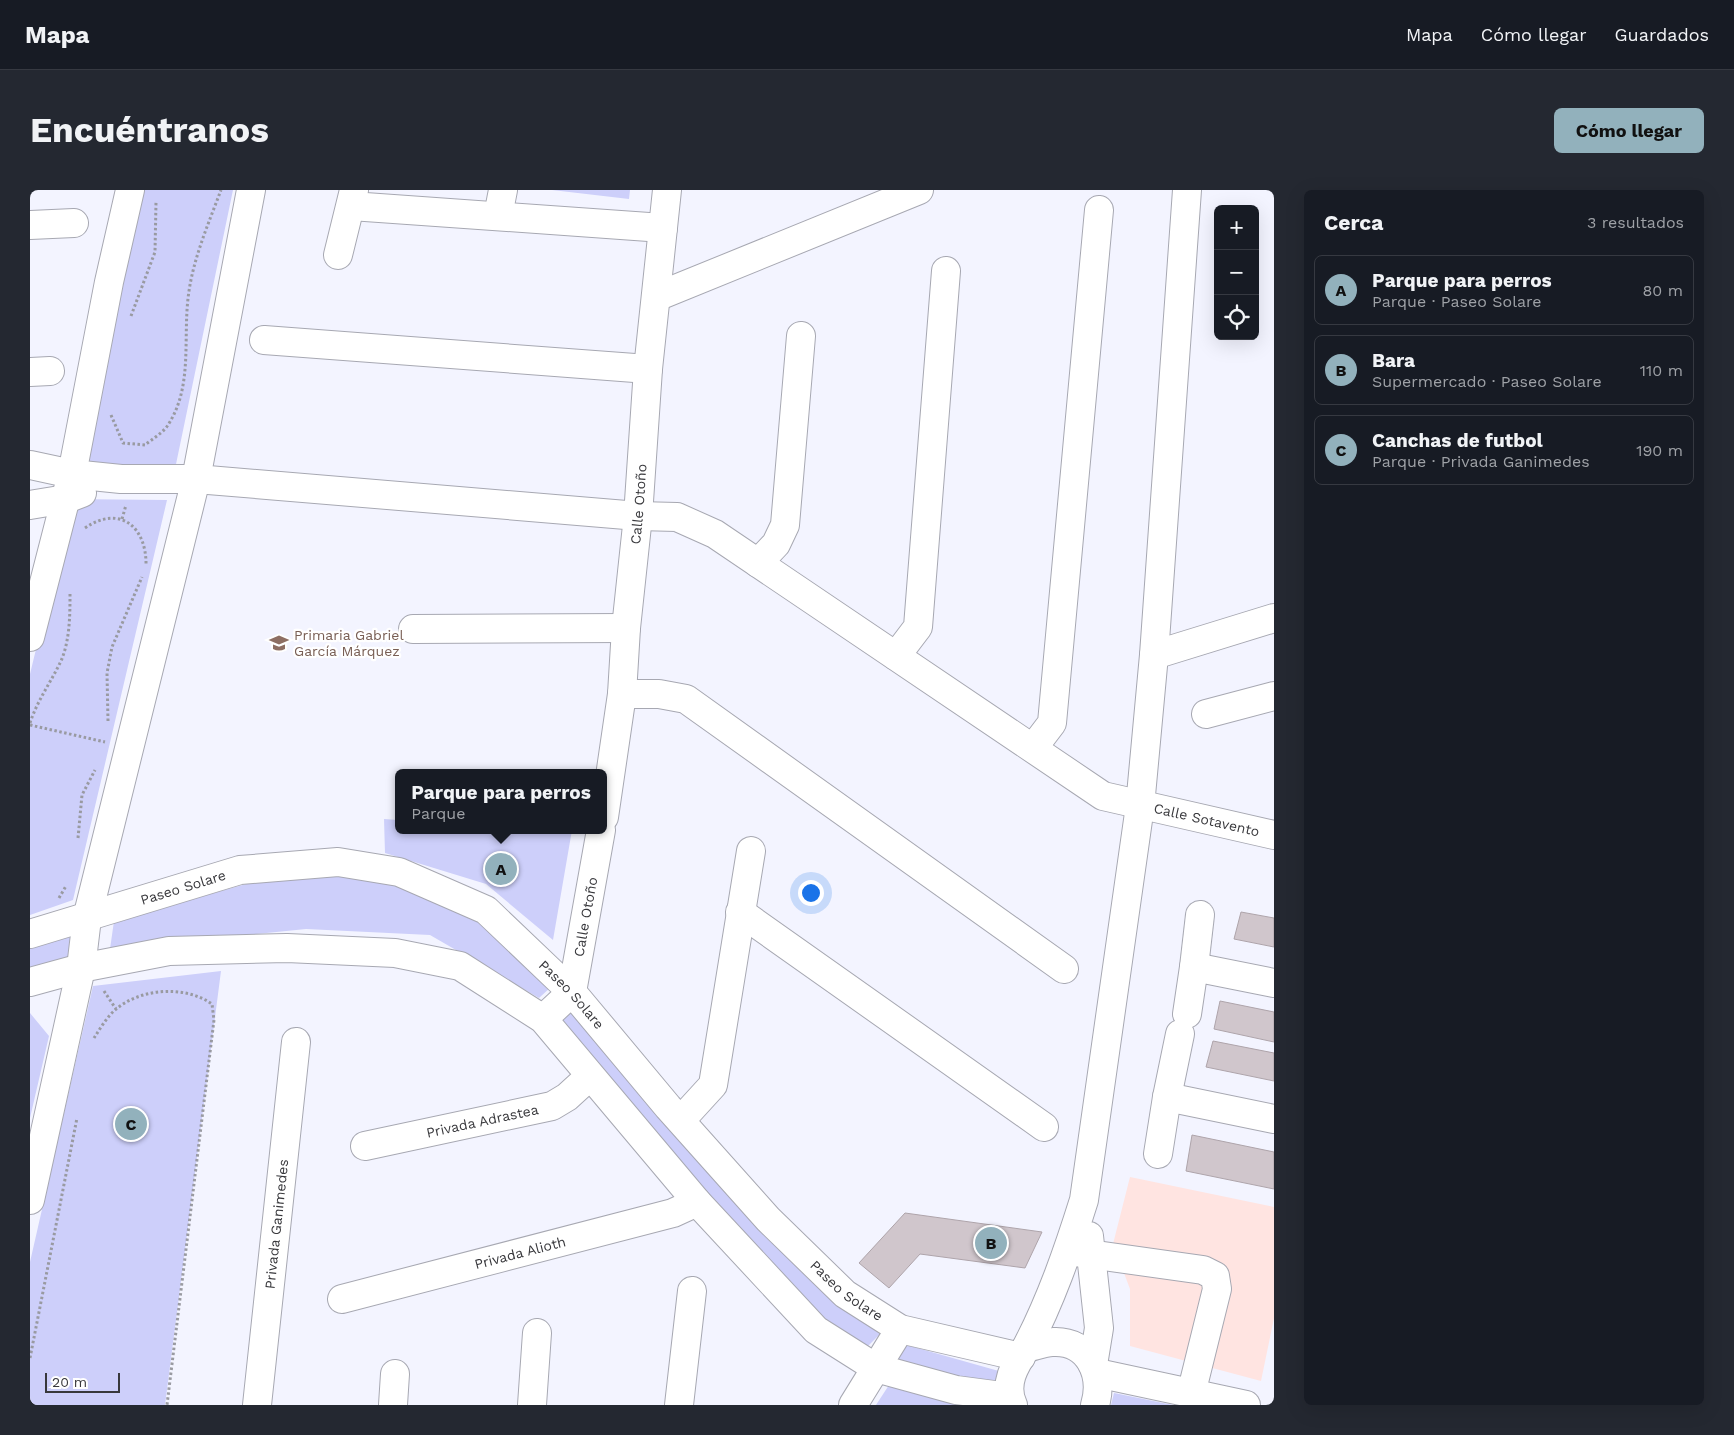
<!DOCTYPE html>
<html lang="es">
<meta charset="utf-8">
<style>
body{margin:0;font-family:"Work Sans",sans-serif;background:#242831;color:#f1f3f6}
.controls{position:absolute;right:15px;top:15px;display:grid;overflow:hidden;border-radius:8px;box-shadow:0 5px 20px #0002}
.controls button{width:45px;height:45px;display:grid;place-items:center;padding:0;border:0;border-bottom:1px solid #363941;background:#171b24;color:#f1f3f6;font:25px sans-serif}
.scale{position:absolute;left:15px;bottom:12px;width:75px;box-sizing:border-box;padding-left:5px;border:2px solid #38383c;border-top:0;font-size:14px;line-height:18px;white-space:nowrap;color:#38383c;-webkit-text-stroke:4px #fff;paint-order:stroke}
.you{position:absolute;left:780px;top:702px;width:18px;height:18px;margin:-12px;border:4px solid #fff;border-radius:50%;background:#1a73e8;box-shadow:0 0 0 8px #1a73e833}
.badge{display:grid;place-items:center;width:32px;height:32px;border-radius:50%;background:#92b1bc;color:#111;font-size:16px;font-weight:700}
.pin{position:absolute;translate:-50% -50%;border:2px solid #fff;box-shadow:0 1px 5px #0006}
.popup{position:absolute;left:365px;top:579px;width:212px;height:65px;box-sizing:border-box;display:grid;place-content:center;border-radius:8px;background:#171b24;filter:drop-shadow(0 1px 4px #0005);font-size:16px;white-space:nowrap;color:#9ea1a6}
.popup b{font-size:19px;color:#f1f3f6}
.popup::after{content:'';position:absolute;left:50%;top:100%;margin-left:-10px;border:10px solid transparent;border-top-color:#171b24}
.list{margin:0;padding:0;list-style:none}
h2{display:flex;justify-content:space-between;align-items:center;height:65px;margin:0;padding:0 20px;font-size:21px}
h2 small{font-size:16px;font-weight:400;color:#9ea1a6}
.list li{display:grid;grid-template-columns:32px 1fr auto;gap:15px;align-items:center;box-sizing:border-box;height:70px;margin:0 10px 10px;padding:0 10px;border:1px solid #363941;border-radius:8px}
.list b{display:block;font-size:19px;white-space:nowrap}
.list p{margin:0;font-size:16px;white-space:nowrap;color:#9ea1a6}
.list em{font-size:16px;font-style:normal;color:#9ea1a6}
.icon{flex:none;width:28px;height:28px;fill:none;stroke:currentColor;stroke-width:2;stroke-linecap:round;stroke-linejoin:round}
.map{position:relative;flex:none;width:1244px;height:1215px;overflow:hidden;border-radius:8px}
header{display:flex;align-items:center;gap:30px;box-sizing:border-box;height:70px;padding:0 25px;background:#171b24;border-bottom:1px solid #363941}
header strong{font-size:24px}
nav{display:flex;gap:28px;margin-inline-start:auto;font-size:18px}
.intro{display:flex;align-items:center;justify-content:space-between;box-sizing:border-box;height:120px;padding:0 30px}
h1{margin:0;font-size:35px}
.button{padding:12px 22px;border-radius:8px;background:#92b1bc;color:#111;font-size:18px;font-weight:700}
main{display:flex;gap:30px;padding:0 30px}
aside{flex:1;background:#171b24;border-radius:8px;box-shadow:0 5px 20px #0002}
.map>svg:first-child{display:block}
.commercial{fill:#ffe4e1}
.green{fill:#cdcffa}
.building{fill:#d0c6cc;stroke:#aea4aa}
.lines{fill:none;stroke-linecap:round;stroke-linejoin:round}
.minor-casing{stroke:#a7a8b2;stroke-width:30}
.major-casing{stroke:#a7a8b2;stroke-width:30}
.path{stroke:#999aa1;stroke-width:3;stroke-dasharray:2.5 2.5;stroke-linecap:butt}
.minor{stroke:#fff;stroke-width:28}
.major{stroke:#fff;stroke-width:28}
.labels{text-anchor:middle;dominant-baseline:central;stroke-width:4.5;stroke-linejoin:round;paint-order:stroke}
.street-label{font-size:14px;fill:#38383c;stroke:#fff}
.education-label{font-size:14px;fill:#785e54;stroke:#fff;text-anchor:start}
</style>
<header>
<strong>Mapa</strong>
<nav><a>Mapa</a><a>Cómo llegar</a><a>Guardados</a></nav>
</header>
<div class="intro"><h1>Encuéntranos</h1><a class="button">Cómo llegar</a></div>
<main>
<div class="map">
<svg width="1244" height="1215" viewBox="0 0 1244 1215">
<rect width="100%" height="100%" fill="#f3f4ff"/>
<path class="commercial" d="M 1100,987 L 1244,1017 L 1244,1128 L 1231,1191 L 1100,1156 L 1100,1099 L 1083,1054 Z"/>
<path class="green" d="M 110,0 L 203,0 L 145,279 L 54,272 Z
M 522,0 L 600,0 L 599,9 Z
M 36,309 L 137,310 L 43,710 L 0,725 L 0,484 L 15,422 Z
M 354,629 L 368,630 L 368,640 L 542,640 L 523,750 L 456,694 L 355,663 Z
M 307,683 L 366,696 L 451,731 L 521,797 L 509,808 L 400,745 L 276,739 L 80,759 L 84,731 L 227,691 Z
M 45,743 L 39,768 L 0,778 L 0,755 Z
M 191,781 L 135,1215 L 0,1215 L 0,1072 L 63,796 Z
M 544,820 L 851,1143 L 836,1158 L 776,1117 L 529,833 Z
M 0,823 L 19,846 L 0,928 Z
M 873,1154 L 983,1185 L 984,1199 L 860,1172 Z
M 859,1195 L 940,1215 L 846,1215 Z
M 1084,1203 L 1143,1215 L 1081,1215 Z"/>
<path class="building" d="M 1211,722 L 1244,728 L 1244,757 L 1204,749 Z
M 1190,811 L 1244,822 L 1244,852 L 1184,839 Z
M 1183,851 L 1244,863 L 1244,891 L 1176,877 Z
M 1162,945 L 1244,962 L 1244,999 L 1156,981 Z
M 875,1023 L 1012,1042 L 995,1078 L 890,1064 L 859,1098 L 829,1073 Z"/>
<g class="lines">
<g class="minor-casing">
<g id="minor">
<path d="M 321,16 L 633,38"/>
<path d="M 468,26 L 473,0"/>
<path d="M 0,35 L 44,33"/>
<path d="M 308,65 L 324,0"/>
<path d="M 626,107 L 889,0"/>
<path d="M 234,150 L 618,179"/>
<path d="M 0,182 L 20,181"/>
<path id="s1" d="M 0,275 L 42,284 L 91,289 L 166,289 L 608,326 L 647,327 L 685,344 L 1073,606 L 1244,645"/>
<path d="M 0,315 L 36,309 L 52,303"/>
<path d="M 728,373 L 746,354 L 755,335 L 771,146"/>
<path d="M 383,439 L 596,438"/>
<path d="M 0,447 L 42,284 L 79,92 L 100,0"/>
<path d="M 1124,465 L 1244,428"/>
<path d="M 866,466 L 888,437 L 916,81"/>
<path d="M 592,504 L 629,504 L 656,509 L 1034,779"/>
<path d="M 1176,524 L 1244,506"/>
<path d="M 1003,558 L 1022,533 L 1069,20"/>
<path id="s2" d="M 574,627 L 592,504 L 596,438 L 608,326 L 618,179 L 637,0"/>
<path d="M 710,722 L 1014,937"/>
<path id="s3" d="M 0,744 L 210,680 L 308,672 L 369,682 L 456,720 L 542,802 L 638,917 L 738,1029 L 815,1104 L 870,1139 L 991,1167"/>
<path d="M 1164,777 L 1170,725"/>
<path d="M 0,792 L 51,778 L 139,761 L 257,758 L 365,763 L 430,776 L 513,829 L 667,1012 L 786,1140 L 846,1178 L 926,1200 L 979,1207"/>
<path d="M 1157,824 L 1164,777 L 1244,793"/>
<path id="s4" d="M 513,829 L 542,802 L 571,640"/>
<path d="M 1137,907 L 1150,844"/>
<path d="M 651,930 L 683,895 L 721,661"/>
<path id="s5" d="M 335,956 L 522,916 L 537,907 L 560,886"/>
<path d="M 1128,964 L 1137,907 L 1244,929"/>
<path d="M 0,1010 L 51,778 L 57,728 L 166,289 L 221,0"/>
<path d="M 1059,1046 L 1069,1138 L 1063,1175"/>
<path d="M 1038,1061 L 1173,1080 L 1185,1086 L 1187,1099 L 1161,1204"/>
<path id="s6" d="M 312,1109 L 643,1023 L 667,1012"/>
<path d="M 996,1158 C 1021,1110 1038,1061 1054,1010 L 1110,616 L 1124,465 L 1157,0"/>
<path d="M 1067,1183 L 1216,1215"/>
<path id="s7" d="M 227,1215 L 266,852"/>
<path d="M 363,1215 L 365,1184"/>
<path d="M 502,1215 L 507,1143"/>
<path d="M 649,1215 L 662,1101"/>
<path d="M 823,1215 L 870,1139"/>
</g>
</g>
<g class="major-casing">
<path id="major" d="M 983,1215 C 973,1194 985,1175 996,1158 C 1005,1156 1015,1152 1023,1152 C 1059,1150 1074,1185 1065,1215"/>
</g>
<path class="path" d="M 101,126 L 125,62 L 126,12
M 81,225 L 93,253 L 115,255 C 122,249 133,243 138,235 C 164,195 152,146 159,101 C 164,67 179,32 191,0
M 92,329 L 96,315
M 55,338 C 90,314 117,337 116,376
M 78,531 L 77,483 L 82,457 L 112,387
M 0,533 C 7,511 21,492 31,471 C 40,450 40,425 40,402
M 0,535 L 75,552
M 48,648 L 52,605 L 65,580
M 29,708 L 36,696
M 74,801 L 86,819
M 64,848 C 70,839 76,828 85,820 C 110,798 155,795 182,814 L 184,830 L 137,1215
M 0,1168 L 47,928"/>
<use href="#minor" class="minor"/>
<use href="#major" class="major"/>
</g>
<defs>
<g id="school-bare" transform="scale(1.5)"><path d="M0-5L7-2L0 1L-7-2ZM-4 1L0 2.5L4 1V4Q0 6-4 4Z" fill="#8d6e63" stroke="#fff" stroke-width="2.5" paint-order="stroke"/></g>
</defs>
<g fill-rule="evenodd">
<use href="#school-bare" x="249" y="453"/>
</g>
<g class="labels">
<g class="street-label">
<text stroke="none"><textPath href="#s2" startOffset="315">Calle Otoño</textPath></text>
<text stroke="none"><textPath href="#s1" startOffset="1266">Calle Sotavento</textPath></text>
<text stroke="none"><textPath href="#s3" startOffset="160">Paseo Solare</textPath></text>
<text stroke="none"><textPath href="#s4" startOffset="116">Calle Otoño</textPath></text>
<text stroke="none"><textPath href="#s3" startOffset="595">Paseo Solare</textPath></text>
<text stroke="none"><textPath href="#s5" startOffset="120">Privada Adrastea</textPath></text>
<text stroke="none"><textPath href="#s7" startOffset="182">Privada Ganimedes</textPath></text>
<text stroke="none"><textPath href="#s6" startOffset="184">Privada Alioth</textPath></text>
<text stroke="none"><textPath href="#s3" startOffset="1000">Paseo Solare</textPath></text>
</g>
<g class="education-label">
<text x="264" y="445">Primaria Gabriel<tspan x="264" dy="16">García Márquez</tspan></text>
</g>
</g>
</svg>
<div class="controls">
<button>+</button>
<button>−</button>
<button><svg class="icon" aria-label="locate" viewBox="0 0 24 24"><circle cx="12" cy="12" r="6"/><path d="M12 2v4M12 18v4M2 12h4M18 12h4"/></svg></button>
</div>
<div class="scale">20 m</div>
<div class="you"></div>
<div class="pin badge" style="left:471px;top:679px">A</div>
<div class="popup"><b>Parque para perros</b>Parque</div>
<div class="pin badge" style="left:961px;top:1053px">B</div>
<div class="pin badge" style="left:101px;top:934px">C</div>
</div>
<aside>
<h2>Cerca<small>3 resultados</small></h2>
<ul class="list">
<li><span class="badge">A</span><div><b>Parque para perros</b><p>Parque · Paseo Solare</p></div><em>80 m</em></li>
<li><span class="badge">B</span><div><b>Bara</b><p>Supermercado · Paseo Solare</p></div><em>110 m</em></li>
<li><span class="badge">C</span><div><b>Canchas de futbol</b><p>Parque · Privada Ganimedes</p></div><em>190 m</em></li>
</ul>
</aside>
</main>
